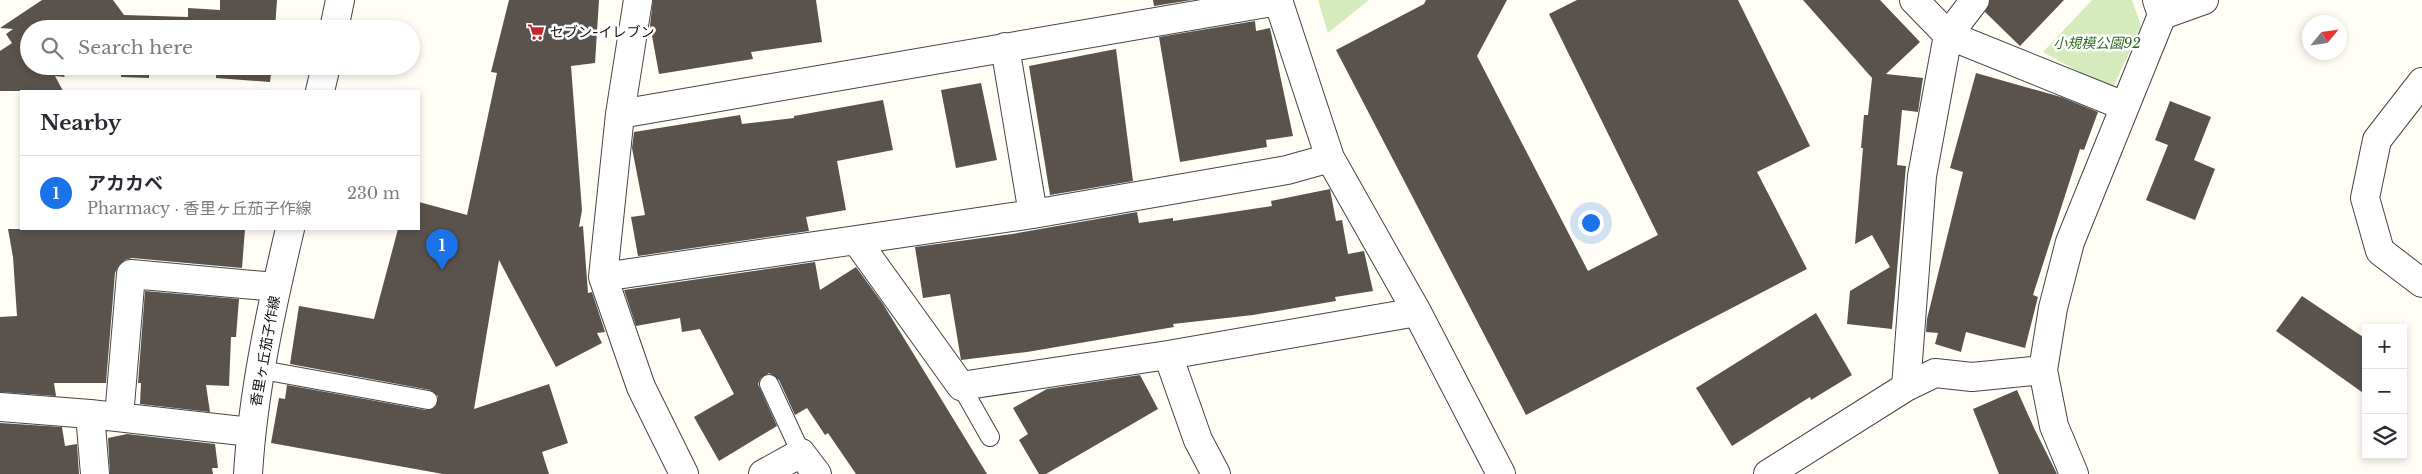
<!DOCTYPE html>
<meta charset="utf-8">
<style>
body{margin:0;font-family:"Libre Baskerville","Noto Sans JP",serif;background:#f2f2f3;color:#2b2b33}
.controls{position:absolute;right:15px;bottom:15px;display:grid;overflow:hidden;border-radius:0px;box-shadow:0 2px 8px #0003}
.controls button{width:45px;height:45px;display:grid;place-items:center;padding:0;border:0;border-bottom:1px solid #e1e1e2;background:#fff;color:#2b2b33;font:25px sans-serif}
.compass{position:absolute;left:2302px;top:15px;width:45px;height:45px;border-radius:50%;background:#fff;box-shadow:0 2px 8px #0003;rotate:61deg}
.you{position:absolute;left:1590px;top:222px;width:18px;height:18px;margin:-12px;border:4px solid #fff;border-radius:50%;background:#1a73e8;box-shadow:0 0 0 8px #1a73e833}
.badge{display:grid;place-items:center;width:32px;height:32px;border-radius:50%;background:#1a73e8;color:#fff;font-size:16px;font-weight:700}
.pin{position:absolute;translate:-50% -41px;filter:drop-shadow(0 1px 2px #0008)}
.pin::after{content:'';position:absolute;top:26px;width:18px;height:15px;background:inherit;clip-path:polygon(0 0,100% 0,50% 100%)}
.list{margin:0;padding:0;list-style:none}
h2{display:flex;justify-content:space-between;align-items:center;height:65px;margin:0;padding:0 20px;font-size:21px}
h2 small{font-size:16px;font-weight:400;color:#7c7c81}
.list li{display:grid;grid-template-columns:32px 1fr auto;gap:15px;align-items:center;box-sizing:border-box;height:75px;padding:0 20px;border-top:1px solid #e1e1e2}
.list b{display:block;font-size:19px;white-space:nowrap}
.list p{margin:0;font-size:16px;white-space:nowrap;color:#7c7c81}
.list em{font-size:16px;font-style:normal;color:#7c7c81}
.icon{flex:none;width:28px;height:28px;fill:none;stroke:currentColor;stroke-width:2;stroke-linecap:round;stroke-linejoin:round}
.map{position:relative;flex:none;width:2422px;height:474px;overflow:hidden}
.search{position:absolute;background:#fff;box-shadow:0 2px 8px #0003;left:20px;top:20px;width:400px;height:55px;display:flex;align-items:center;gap:12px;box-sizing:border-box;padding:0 18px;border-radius:28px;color:#7c7c81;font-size:19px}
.panel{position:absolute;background:#fff;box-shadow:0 2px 8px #0003;left:20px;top:90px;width:400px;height:140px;border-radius:0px}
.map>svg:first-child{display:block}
.green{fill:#d5ebbd}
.building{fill:#5a524d}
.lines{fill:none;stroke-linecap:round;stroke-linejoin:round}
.service-casing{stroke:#444;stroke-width:20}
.minor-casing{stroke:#444;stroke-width:30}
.tertiary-casing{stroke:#444;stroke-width:30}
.service{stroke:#fff;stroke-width:18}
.minor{stroke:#fff;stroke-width:28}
.tertiary{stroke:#fff;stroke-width:28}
.labels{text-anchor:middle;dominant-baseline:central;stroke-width:5;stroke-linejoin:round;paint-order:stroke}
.poi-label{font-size:14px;fill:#111;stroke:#fff;text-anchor:start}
.park-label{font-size:14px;font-style:italic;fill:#2f6b1f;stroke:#fff}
.street-label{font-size:14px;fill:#111;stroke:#fff}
</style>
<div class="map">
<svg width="2422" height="474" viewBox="0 0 2422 474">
<rect width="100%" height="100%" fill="#fffdf5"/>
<path class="green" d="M 1318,0 L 1369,0 L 1328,33 Z
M 2092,0 L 2132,0 L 2141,26 L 2112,90 L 2043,52 Z"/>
<path class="building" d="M 42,0 L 113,0 L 124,15 L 188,17 L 188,8 L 220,10 L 220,0 L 277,0 L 275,29 L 29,29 L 29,66 L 59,66 L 65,77 L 55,76 L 63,91 L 0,91 L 0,51 L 12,43 L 6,34 L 13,29 L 0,28 Z
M 509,0 L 599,0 L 595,63 L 571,66 L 582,210 L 579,227 L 583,226 L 588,293 L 592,292 L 605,332 L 597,333 L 602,343 L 556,367 L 499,260 L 474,409 L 549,384 L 568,443 L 542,452 L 549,474 L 443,474 L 271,443 L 279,398 L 285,399 L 287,385 L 426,410 L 436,406 L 438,396 L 430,390 L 290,364 L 299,306 L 374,319 L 398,229 L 419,229 L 419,202 L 467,215 L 497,73 L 491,72 Z
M 653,0 L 816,0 L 822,42 L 751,52 L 753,59 L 659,74 L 650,25 Z
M 1153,0 L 1192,0 L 1154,6 Z
M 1426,0 L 1507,0 L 1477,56 L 1588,271 L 1658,235 L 1549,14 L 1577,0 L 1738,0 L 1810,146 L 1757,172 L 1807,269 L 1526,415 L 1336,50 L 1424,4 Z
M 1803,0 L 1880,0 L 1920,42 L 1886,74 L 1923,78 L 1918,112 L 1902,110 L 1897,165 L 1906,166 L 1892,329 L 1847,324 L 1850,291 L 1890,267 L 1872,235 L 1855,244 L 1863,148 L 1861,148 L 1864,115 L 1868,115 L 1872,78 Z
M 1990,0 L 2064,0 L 2020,46 L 1985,12 Z
M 1255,21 L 1256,31 L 1270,28 L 1293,136 L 1266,140 L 1267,147 L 1180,162 L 1159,37 Z
M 1116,49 L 1133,181 L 1050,195 L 1029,66 Z
M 122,66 L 272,66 L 270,82 L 216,78 L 216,75 L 149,74 L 149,78 L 121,77 Z
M 1976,73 L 2061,97 L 2098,112 L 2084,150 L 2080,149 L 2033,295 L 2038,297 L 2025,348 L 1966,332 L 1961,352 L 1935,344 L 1938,333 L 1926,332 L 1927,319 L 1963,172 L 1950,168 Z
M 981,83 L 997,160 L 956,168 L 941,90 Z
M 883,100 L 893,150 L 837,161 L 846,210 L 806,217 L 809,231 L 638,256 L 631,217 L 645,215 L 632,148 L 634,132 L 740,115 L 742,124 L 794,118 L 794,116 Z
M 2170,101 L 2211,117 L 2194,160 L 2215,169 L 2195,220 L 2146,200 L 2168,145 L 2155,140 Z
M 1330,189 L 1336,221 L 1342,220 L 1348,254 L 1364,251 L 1373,291 L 1335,297 L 1336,301 L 1253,315 L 1173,324 L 1174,327 L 1027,352 L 961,360 L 950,294 L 923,298 L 915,247 L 1012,234 L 1137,212 L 1139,223 L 1173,218 L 1173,221 L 1272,206 L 1271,201 Z
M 8,229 L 245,229 L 242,268 L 132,258 L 125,260 L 119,265 L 115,273 L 106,383 L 54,383 L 56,396 L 0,392 L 0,317 L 17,316 L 13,257 Z
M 815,262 L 820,290 L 856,267 L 883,304 L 987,474 L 856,474 L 828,433 L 825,435 L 807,408 L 795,415 L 779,380 L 769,373 L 761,378 L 758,384 L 777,426 L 719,461 L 694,417 L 734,394 L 700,329 L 682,332 L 680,318 L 636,326 L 624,290 Z
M 145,291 L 239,299 L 236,337 L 231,337 L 229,386 L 206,385 L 210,412 L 140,404 L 141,383 L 138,383 Z
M 2302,296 L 2366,339 L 2366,395 L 2276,331 Z
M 1816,313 L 1852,375 L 1811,400 L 1810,397 L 1732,446 L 1696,388 Z
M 1140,375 L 1158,409 L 1046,474 L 1039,474 L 1019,440 L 1028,434 L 1013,408 L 1047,389 Z
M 2017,390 L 2034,428 L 2057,474 L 1999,474 L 1973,409 Z
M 0,423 L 62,427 L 65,446 L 77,444 L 79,474 L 0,474 Z
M 127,434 L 215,444 L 218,468 L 212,468 L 213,474 L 110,474 L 108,438 Z"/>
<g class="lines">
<g class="service-casing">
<path id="service" d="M 262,370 L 428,400
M 769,384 L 801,453
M 961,386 L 990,437"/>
</g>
<g class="minor-casing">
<path id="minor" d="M 638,0 L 620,114 L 603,277 L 641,387 L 684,474
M 1278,0 L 1330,158 L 1417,312 L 1501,474
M 1914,0 L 1948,35 L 2124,106
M 2162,15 L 2204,0
M 1005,47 L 1033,214
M 2422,82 L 2377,140 L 2365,198 L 2380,251 L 2422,283
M 620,114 L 1278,1
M 1330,158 L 1287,170 L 1033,214 L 856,240 L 961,386 L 1168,355 L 1417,312
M 603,277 L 856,240
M 1168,355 L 1198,440 L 1216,474
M 1906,387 L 1922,176 L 1948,35 L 1975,0
M 0,407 L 90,414 L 251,432
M 90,414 L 95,474
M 119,417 L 131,274 L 276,287
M 763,474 L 801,453 L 817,474
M 1768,474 L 1906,387 L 1935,373 L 1972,377 L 2043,370
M 2074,474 L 2054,426 L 2043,370 L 2053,308 L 2070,242 L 2162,15 L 2157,0"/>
</g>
<g class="tertiary-casing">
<path id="tertiary" d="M 334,29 L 340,0
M 320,91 L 326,66
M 248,474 C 253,392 271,309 290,229"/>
</g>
<use href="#service" class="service"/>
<use href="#minor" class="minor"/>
<use href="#tertiary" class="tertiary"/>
</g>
<defs>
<g id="supermarket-bare" transform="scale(1.35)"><path d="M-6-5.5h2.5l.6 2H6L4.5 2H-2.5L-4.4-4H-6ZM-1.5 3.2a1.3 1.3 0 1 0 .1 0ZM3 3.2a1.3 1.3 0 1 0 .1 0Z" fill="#c4262e" stroke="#fff" stroke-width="2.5" paint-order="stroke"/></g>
</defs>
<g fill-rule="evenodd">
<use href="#supermarket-bare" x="536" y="32"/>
</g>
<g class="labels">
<g class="poi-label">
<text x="550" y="32">セブン-イレブン</text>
</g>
<g class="park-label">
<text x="2097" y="43">小規模公園92</text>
</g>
<g class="street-label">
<text transform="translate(265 351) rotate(-80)">香里ヶ丘茄子作線</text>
</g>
</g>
</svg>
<div class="controls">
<button>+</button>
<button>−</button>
<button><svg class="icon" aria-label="layers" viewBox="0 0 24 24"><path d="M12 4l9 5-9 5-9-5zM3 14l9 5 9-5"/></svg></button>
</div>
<svg class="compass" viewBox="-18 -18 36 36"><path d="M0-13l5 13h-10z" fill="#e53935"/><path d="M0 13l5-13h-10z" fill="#7c7c81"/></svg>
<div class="you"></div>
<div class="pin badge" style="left:442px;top:270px">1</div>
<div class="search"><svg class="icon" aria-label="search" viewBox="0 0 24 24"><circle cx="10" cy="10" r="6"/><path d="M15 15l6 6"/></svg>Search here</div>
<section class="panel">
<h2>Nearby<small></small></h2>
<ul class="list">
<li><span class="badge">1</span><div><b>アカカベ</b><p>Pharmacy · 香里ヶ丘茄子作線</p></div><em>230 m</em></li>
</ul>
</section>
</div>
